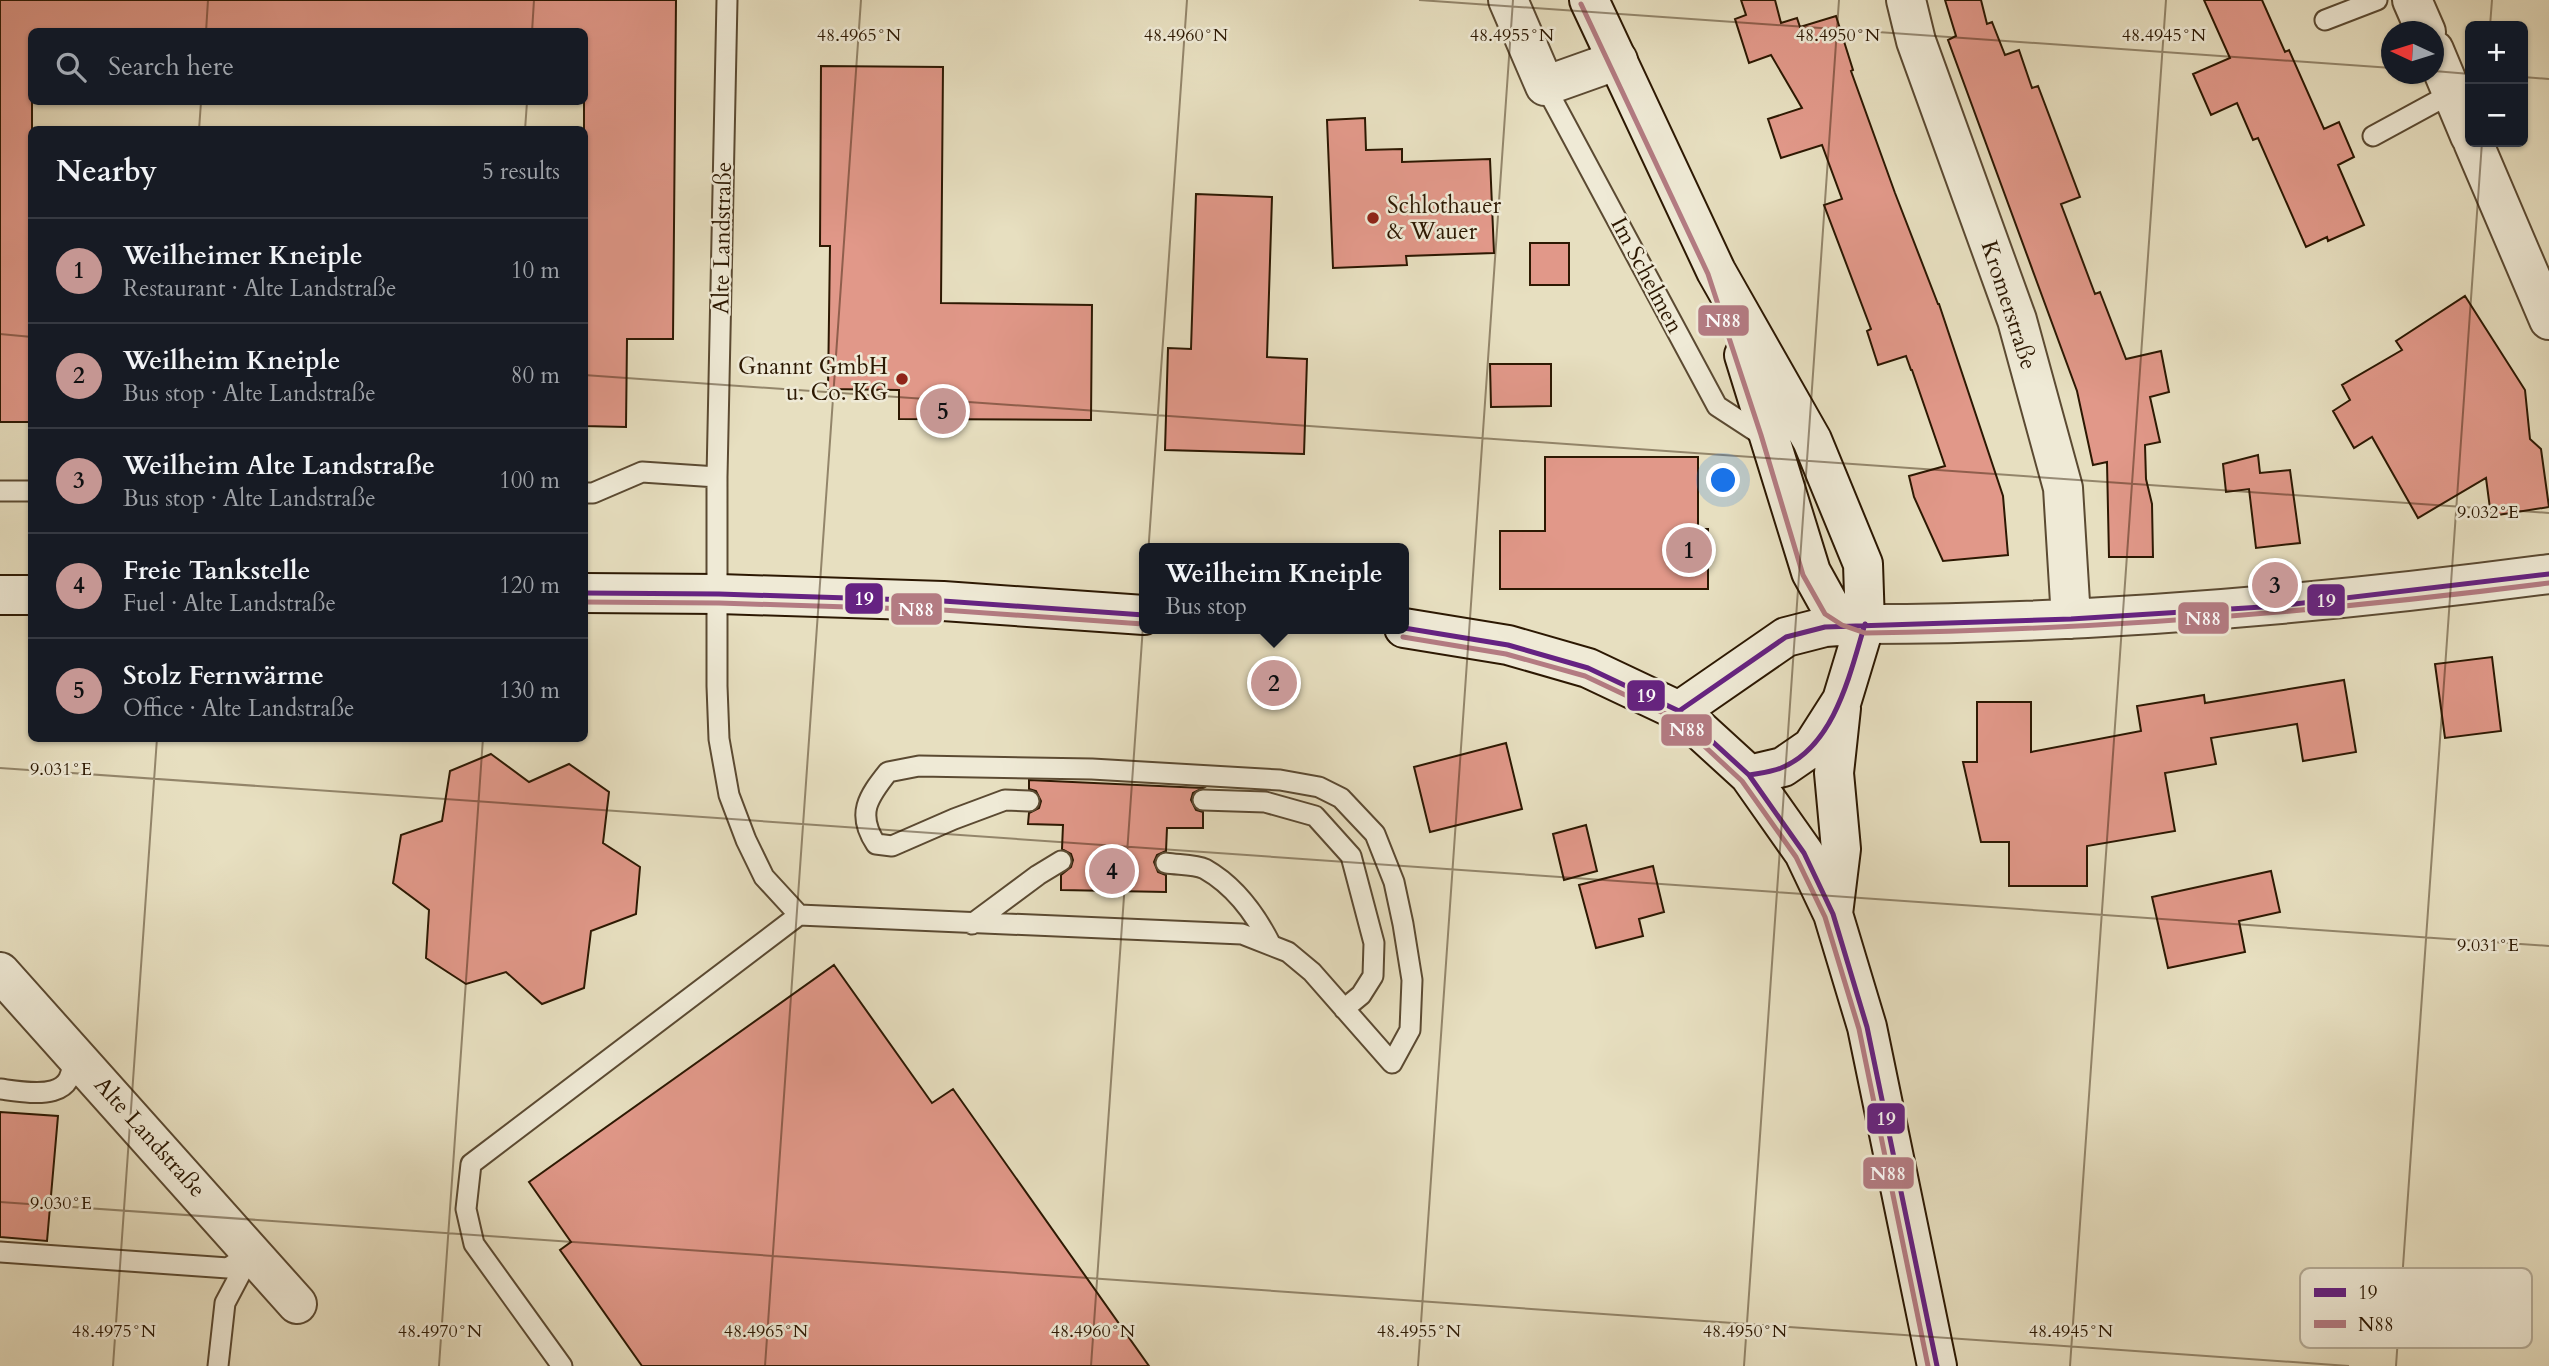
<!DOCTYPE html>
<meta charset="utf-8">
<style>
body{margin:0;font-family:Cardo,serif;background:#20242c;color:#f1f3f6}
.controls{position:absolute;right:21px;top:21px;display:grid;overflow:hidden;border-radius:10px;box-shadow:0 2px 5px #0004}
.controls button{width:63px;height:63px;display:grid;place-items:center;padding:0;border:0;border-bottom:2px solid #363941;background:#171b24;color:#f1f3f6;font:35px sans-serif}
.compass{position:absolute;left:2381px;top:21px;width:63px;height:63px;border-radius:50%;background:#171b24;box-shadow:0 2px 5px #0004;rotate:274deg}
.you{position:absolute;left:1724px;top:481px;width:24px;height:24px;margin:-18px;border:5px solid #fff;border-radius:50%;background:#1a73e8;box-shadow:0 0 0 10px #1a73e833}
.badge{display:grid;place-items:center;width:46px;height:46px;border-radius:50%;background:#c59692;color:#111;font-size:23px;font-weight:700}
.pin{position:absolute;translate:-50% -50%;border:4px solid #fff;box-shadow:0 2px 7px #0006}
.popup{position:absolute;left:1139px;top:543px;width:270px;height:91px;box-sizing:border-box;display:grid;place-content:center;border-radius:10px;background:#171b24;filter:drop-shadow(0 2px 5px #0005);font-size:23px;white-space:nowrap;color:#9ea1a6}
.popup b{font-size:26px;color:#f1f3f6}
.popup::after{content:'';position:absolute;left:50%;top:100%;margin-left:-14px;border:14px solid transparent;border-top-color:#171b24}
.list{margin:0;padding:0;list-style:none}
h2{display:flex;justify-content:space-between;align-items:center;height:91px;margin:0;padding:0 28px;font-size:30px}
h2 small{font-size:23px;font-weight:400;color:#9ea1a6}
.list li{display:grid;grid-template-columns:46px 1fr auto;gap:21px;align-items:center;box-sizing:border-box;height:105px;padding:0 28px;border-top:2px solid #363941}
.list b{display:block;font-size:26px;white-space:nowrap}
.list p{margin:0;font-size:23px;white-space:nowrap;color:#9ea1a6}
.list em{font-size:23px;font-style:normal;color:#9ea1a6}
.icon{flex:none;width:38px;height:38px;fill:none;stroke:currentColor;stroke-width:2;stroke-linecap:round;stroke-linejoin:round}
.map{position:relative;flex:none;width:2549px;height:1366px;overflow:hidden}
.search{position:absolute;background:#171b24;box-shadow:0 2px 5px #0004;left:28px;top:28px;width:560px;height:77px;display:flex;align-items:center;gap:18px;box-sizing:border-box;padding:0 24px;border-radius:10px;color:#9ea1a6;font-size:26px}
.panel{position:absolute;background:#171b24;box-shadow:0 2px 5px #0004;left:28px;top:126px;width:560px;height:616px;border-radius:10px}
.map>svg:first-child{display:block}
.building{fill:#e19889;stroke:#2c1802;stroke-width:2}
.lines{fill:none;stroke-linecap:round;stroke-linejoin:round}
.lane-casing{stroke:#5b4a32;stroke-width:23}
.street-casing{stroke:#5b4a32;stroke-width:42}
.secondary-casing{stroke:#2c1802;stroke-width:42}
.lane{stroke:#efead6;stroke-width:19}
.street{stroke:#efead6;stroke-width:38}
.secondary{stroke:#efead6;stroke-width:38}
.bus-1-casing{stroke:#efead6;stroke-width:10}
.bus-2-casing{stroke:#efead6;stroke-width:10}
.bus-1{stroke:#652282;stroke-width:5}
.bus-2{stroke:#b37b82;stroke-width:5}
.ticks{fill:none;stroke:#2c1802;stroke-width:2;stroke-opacity:0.45}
.poi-dot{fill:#8f2418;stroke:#efead6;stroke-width:2.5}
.labels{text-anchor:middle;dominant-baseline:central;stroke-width:5;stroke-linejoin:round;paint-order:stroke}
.poi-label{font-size:23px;fill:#2c1802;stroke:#efead6;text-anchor:start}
.street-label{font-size:23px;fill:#2c1802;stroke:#efead6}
.key{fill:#efead6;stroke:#b4ab96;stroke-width:2}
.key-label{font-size:19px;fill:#2c1802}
.ticks-label{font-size:18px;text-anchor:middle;fill:#2c1802;stroke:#efead6;stroke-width:5;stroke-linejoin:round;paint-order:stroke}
.line-badge{stroke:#efead6;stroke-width:2.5}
.badge-label{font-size:19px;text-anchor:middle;font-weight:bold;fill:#fff}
</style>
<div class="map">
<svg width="2549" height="1366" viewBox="0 0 2549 1366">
<rect width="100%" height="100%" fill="#e7dfc0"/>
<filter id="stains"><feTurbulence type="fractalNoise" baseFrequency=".00286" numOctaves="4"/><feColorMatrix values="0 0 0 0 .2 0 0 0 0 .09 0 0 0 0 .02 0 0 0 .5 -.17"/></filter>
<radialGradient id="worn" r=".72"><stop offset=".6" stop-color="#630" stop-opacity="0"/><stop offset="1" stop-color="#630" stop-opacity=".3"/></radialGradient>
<path class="building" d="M 0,0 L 676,0 L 673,339 L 627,339 L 626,427 L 584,426 L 584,32 L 32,32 L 32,422 L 0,422 Z
M 1741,0 L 1775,0 L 1781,23 L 1797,18 L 1800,27 L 1836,16 L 1853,70 L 1851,71 L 1895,193 L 1938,304 L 1939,304 L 2003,496 L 2008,555 L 1943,561 L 1914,497 L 1909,476 L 1945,466 L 1912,370 L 1911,370 L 1906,356 L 1878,365 L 1867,331 L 1871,329 L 1824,205 L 1842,199 L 1822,145 L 1781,158 L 1768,119 L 1802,108 L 1771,55 L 1749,63 L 1735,19 L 1746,15 Z
M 1945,0 L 1981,0 L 1987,24 L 1992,22 L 2005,55 L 2019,50 L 2032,88 L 2038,86 L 2080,197 L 2061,204 L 2095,294 L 2100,292 L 2126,359 L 2161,351 L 2169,392 L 2150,397 L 2160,442 L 2145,445 L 2146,479 L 2152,504 L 2153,557 L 2109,557 L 2107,462 L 2093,465 L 2077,391 L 1948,40 L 1956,36 Z
M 2204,0 L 2262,0 L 2285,52 L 2289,50 L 2324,129 L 2339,122 L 2354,157 L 2338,165 L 2364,225 L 2328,241 L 2327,237 L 2306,247 L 2258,138 L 2253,140 L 2237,103 L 2211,115 L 2193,74 L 2230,58 Z
M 821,66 L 943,67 L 941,303 L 1092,305 L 1091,420 L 899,419 L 899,390 L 828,389 L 830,246 L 820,246 Z
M 1365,118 L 1366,150 L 1402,149 L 1402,162 L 1490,159 L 1494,253 L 1406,256 L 1407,265 L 1333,268 L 1327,120 Z
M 1196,194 L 1272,197 L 1267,357 L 1307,359 L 1304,454 L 1165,450 L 1168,348 L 1191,349 Z
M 1530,243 L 1569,243 L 1569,285 L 1530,285 Z
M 2465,296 L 2525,390 L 2530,439 L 2541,449 L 2549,507 L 2491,516 L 2486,478 L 2418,518 L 2372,437 L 2354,448 L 2333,411 L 2350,400 L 2342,385 L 2402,350 L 2396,341 Z
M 1490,364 L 1551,364 L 1551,406 L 1491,407 Z
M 2258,455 L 2260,473 L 2290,470 L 2300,543 L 2256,548 L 2249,489 L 2226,492 L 2223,464 Z
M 1545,457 L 1698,457 L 1698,529 L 1708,529 L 1708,589 L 1500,589 L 1500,531 L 1545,531 Z
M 2492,657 L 2501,731 L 2445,738 L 2435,664 Z
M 2344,680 L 2356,752 L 2303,761 L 2297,724 L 2211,738 L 2216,764 L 2165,773 L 2175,831 L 2087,846 L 2087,886 L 2009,886 L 2009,842 L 1981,842 L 1963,762 L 1977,762 L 1977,702 L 2031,702 L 2031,752 L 2141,731 L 2137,706 L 2204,695 L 2205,703 Z
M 1506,743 L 1522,809 L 1430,832 L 1414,767 Z
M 491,754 L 529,782 L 569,764 L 609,792 L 603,843 L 640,867 L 636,914 L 591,931 L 584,988 L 542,1004 L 506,972 L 466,984 L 426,958 L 429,910 L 393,883 L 401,835 L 442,821 L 450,771 Z
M 1029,780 L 1203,788 L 1193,793 L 1191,800 L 1196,810 L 1203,812 L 1203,828 L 1167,828 L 1166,851 L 1157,855 L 1154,862 L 1158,872 L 1166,875 L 1166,892 L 1061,890 L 1061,875 L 1071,867 L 1073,860 L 1071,854 L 1062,849 L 1063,825 L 1028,824 L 1029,813 L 1039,808 L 1041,801 L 1036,791 L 1029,789 Z
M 1586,825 L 1597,871 L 1564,880 L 1553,834 Z
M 1653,866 L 1664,912 L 1639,919 L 1643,936 L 1596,948 L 1579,885 Z
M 2271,871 L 2280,912 L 2239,921 L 2245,952 L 2168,968 L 2152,897 Z
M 834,965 L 932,1103 L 953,1089 L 1149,1366 L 642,1366 L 560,1250 L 571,1242 L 529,1182 Z
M 0,1112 L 58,1116 L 47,1241 L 0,1237 Z"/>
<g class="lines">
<g class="lane-casing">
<path id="lane" d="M 727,0 L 717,477 L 717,686 L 719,739 L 729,795 L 746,840 L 764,877 L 799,915
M 2325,20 L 2377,0
M 1545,86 L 1717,406 L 1766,438
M 2373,136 L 2452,93
M 0,491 L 32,491
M 584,493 L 593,493 L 642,472 L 717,477
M 1203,800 L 1265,802 L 1315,816 L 1351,856 L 1374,943 L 1373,976 L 1361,995 L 1344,1009
M 1166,863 C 1178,865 1195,864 1205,869 C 1235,886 1256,915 1271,945
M 972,924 L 1038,875 L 1061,861
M 0,1089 C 31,1093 79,1103 71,1054
M 0,1252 L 228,1268 L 252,1252
M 218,1366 L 225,1303 L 252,1252
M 562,1366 L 474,1244 L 466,1209 L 471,1164 L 799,915 L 1242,934 L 1288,952 L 1312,972 L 1392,1063 L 1410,1030 L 1412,980 L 1403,924 L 1394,882 L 1375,834 L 1341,798 L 1319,787 L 1280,780 L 1092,769 L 919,766 L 888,772 C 868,797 856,814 876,844 L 892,846 L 954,819 L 1005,800 L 1029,801"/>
</g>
<g class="street-casing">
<path id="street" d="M 1508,0 L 1545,86 L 1618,60
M 1906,0 L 1916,41 L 2017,320 L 2063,488 L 2071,619
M 2412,0 L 2426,32
M 2434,50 L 2470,136
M 2473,142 L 2549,320
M 1865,624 C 2094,624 2322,604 2549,574
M 0,972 L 297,1304"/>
</g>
<g class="secondary-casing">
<path id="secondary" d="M 1589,0 L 1716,271 L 1812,440 L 1863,564 L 1865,624 L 1842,700 L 1812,747 L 1783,767 L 1749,775
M 1744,355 L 1811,572 L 1831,608 L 1846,617 L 1865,624
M 584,593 L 719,594 L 943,601 L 1144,615
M 0,595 L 32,595
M 1404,628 L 1508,645 L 1588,668 L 1679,711 L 1749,775 L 1804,853 L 1833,914 L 1867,1027 L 1937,1366
M 1679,711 L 1786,637 L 1825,627 L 1865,624
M 1833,914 L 1841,849 L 1834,773 L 1841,708"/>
</g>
<use href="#lane" class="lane"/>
<use href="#street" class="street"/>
<use href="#secondary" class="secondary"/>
<g class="bus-1-casing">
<path id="bus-1" d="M 584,593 L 719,594 L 943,601 L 1144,615
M 1404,628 L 1508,645 L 1588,668 L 1679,711 L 1749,775 L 1804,853 L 1833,914 L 1867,1027 L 1937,1366
M 1679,711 L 1786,637 L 1825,627 L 2071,619 L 2278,606 L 2549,574
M 1749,775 C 1760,773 1771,772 1781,768 C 1835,746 1850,673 1865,624"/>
</g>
<g class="bus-2-casing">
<path id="bus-2" d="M 1581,4 L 1708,274 L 1761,435 L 1803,575 L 1825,614 L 1842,625 L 1865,633 C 2094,630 2322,612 2549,583
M 584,602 L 719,603 L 943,610 L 1143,624
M 1403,637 L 1506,654 L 1585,676 L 1674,718 L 1742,781 L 1796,857 L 1825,917 L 1859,1029 L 1928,1366"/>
</g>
<use href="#bus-1" class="bus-1"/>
<use href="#bus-2" class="bus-2"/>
</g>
<path class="ticks" d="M 1419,0 L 2392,68M 2490,26 L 2492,0M 206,32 L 208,0M 532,32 L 534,0M 2434,71 L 2470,74M 2523,77 L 2549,79M 199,130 L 201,102M 525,130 L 527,102M 0,334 L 32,337M 584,375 L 2549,513M 0,768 L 2549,946M 0,1202 L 2349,1366M 113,1366 L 157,738M 439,1366 L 483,738M 765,1366 L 861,0M 1091,1366 L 1187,0M 1418,1366 L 1513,0M 1744,1366 L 1839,0M 2070,1366 L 2166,0M 2396,1366 L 2482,142"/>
<g class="poi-dot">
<circle cx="1373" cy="218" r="7"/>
<circle cx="902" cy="379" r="7"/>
</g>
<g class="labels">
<g class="poi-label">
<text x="1387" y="205">Schlothauer<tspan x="1387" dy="26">&amp; Wauer</tspan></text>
<text x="888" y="366" text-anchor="end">Gnannt GmbH<tspan x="888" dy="26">u. Co. KG</tspan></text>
</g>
<g class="street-label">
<text transform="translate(722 238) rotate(-89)">Alte Landstraße</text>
<text transform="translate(1647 275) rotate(62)">Im Schelmen</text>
<text transform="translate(2009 305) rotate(72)">Kromerstraße</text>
<text transform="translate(150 1137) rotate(48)">Alte Landstraße</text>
</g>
</g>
<rect x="2300" y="1268" width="232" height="80" rx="10" class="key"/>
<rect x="2314" y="1288" width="32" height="9" fill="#652282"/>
<rect x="2314" y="1320" width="32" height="8" fill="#b37b82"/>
<g class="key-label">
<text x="2358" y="1299">19</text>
<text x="2358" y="1331">N88</text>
</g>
<g class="ticks-label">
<text x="859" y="41">48.4965°N</text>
<text x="1186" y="41">48.4960°N</text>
<text x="1512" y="41">48.4955°N</text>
<text x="1838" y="41">48.4950°N</text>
<text x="2164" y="41">48.4945°N</text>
<text x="2488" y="518">9.032°E</text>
<text x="61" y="775">9.031°E</text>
<text x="2488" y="951">9.031°E</text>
<text x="61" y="1209">9.030°E</text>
<text x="114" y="1337">48.4975°N</text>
<text x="440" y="1337">48.4970°N</text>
<text x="766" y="1337">48.4965°N</text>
<text x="1093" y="1337">48.4960°N</text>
<text x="1419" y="1337">48.4955°N</text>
<text x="1745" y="1337">48.4950°N</text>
<text x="2071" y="1337">48.4945°N</text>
</g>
<g class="line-badge">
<rect x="1697" y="304" width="53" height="33" rx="7" fill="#b37b82"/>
<rect x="844" y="582" width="40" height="33" rx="7" fill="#652282"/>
<rect x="2306" y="583" width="40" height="34" rx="7" fill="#652282"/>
<rect x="890" y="592" width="53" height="34" rx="7" fill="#b37b82"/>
<rect x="2177" y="601" width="53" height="34" rx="7" fill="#b37b82"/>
<rect x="1626" y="679" width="40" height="33" rx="7" fill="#652282"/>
<rect x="1660" y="713" width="53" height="34" rx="7" fill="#b37b82"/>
<rect x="1866" y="1102" width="40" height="33" rx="7" fill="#652282"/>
<rect x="1862" y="1156" width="53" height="34" rx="7" fill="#b37b82"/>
</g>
<g class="badge-label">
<text x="1723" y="327">N88</text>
<text x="864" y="605">19</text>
<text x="2326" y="607">19</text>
<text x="916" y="616">N88</text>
<text x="2203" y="625">N88</text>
<text x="1646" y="702">19</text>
<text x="1687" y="736">N88</text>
<text x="1886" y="1125">19</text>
<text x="1888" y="1180">N88</text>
</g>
<rect width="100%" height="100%" filter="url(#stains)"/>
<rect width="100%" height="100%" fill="url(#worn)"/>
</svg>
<div class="controls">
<button>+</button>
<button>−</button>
</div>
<svg class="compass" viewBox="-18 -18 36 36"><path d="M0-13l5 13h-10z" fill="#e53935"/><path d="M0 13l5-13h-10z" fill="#9ea1a6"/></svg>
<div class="you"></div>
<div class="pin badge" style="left:1689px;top:550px">1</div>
<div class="pin badge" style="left:1274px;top:683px">2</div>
<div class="popup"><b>Weilheim Kneiple</b>Bus stop</div>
<div class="pin badge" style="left:2275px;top:585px">3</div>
<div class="pin badge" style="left:1112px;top:871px">4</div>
<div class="pin badge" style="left:943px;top:411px">5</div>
<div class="search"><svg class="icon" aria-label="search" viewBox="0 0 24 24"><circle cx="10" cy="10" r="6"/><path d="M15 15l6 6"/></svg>Search here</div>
<section class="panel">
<h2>Nearby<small>5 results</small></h2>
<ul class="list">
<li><span class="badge">1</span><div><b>Weilheimer Kneiple</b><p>Restaurant · Alte Landstraße</p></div><em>10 m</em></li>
<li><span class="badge">2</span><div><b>Weilheim Kneiple</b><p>Bus stop · Alte Landstraße</p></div><em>80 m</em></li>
<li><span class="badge">3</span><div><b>Weilheim Alte Landstraße</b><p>Bus stop · Alte Landstraße</p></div><em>100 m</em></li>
<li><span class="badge">4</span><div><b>Freie Tankstelle</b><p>Fuel · Alte Landstraße</p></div><em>120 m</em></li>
<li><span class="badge">5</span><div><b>Stolz Fernwärme</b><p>Office · Alte Landstraße</p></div><em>130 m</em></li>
</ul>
</section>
</div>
